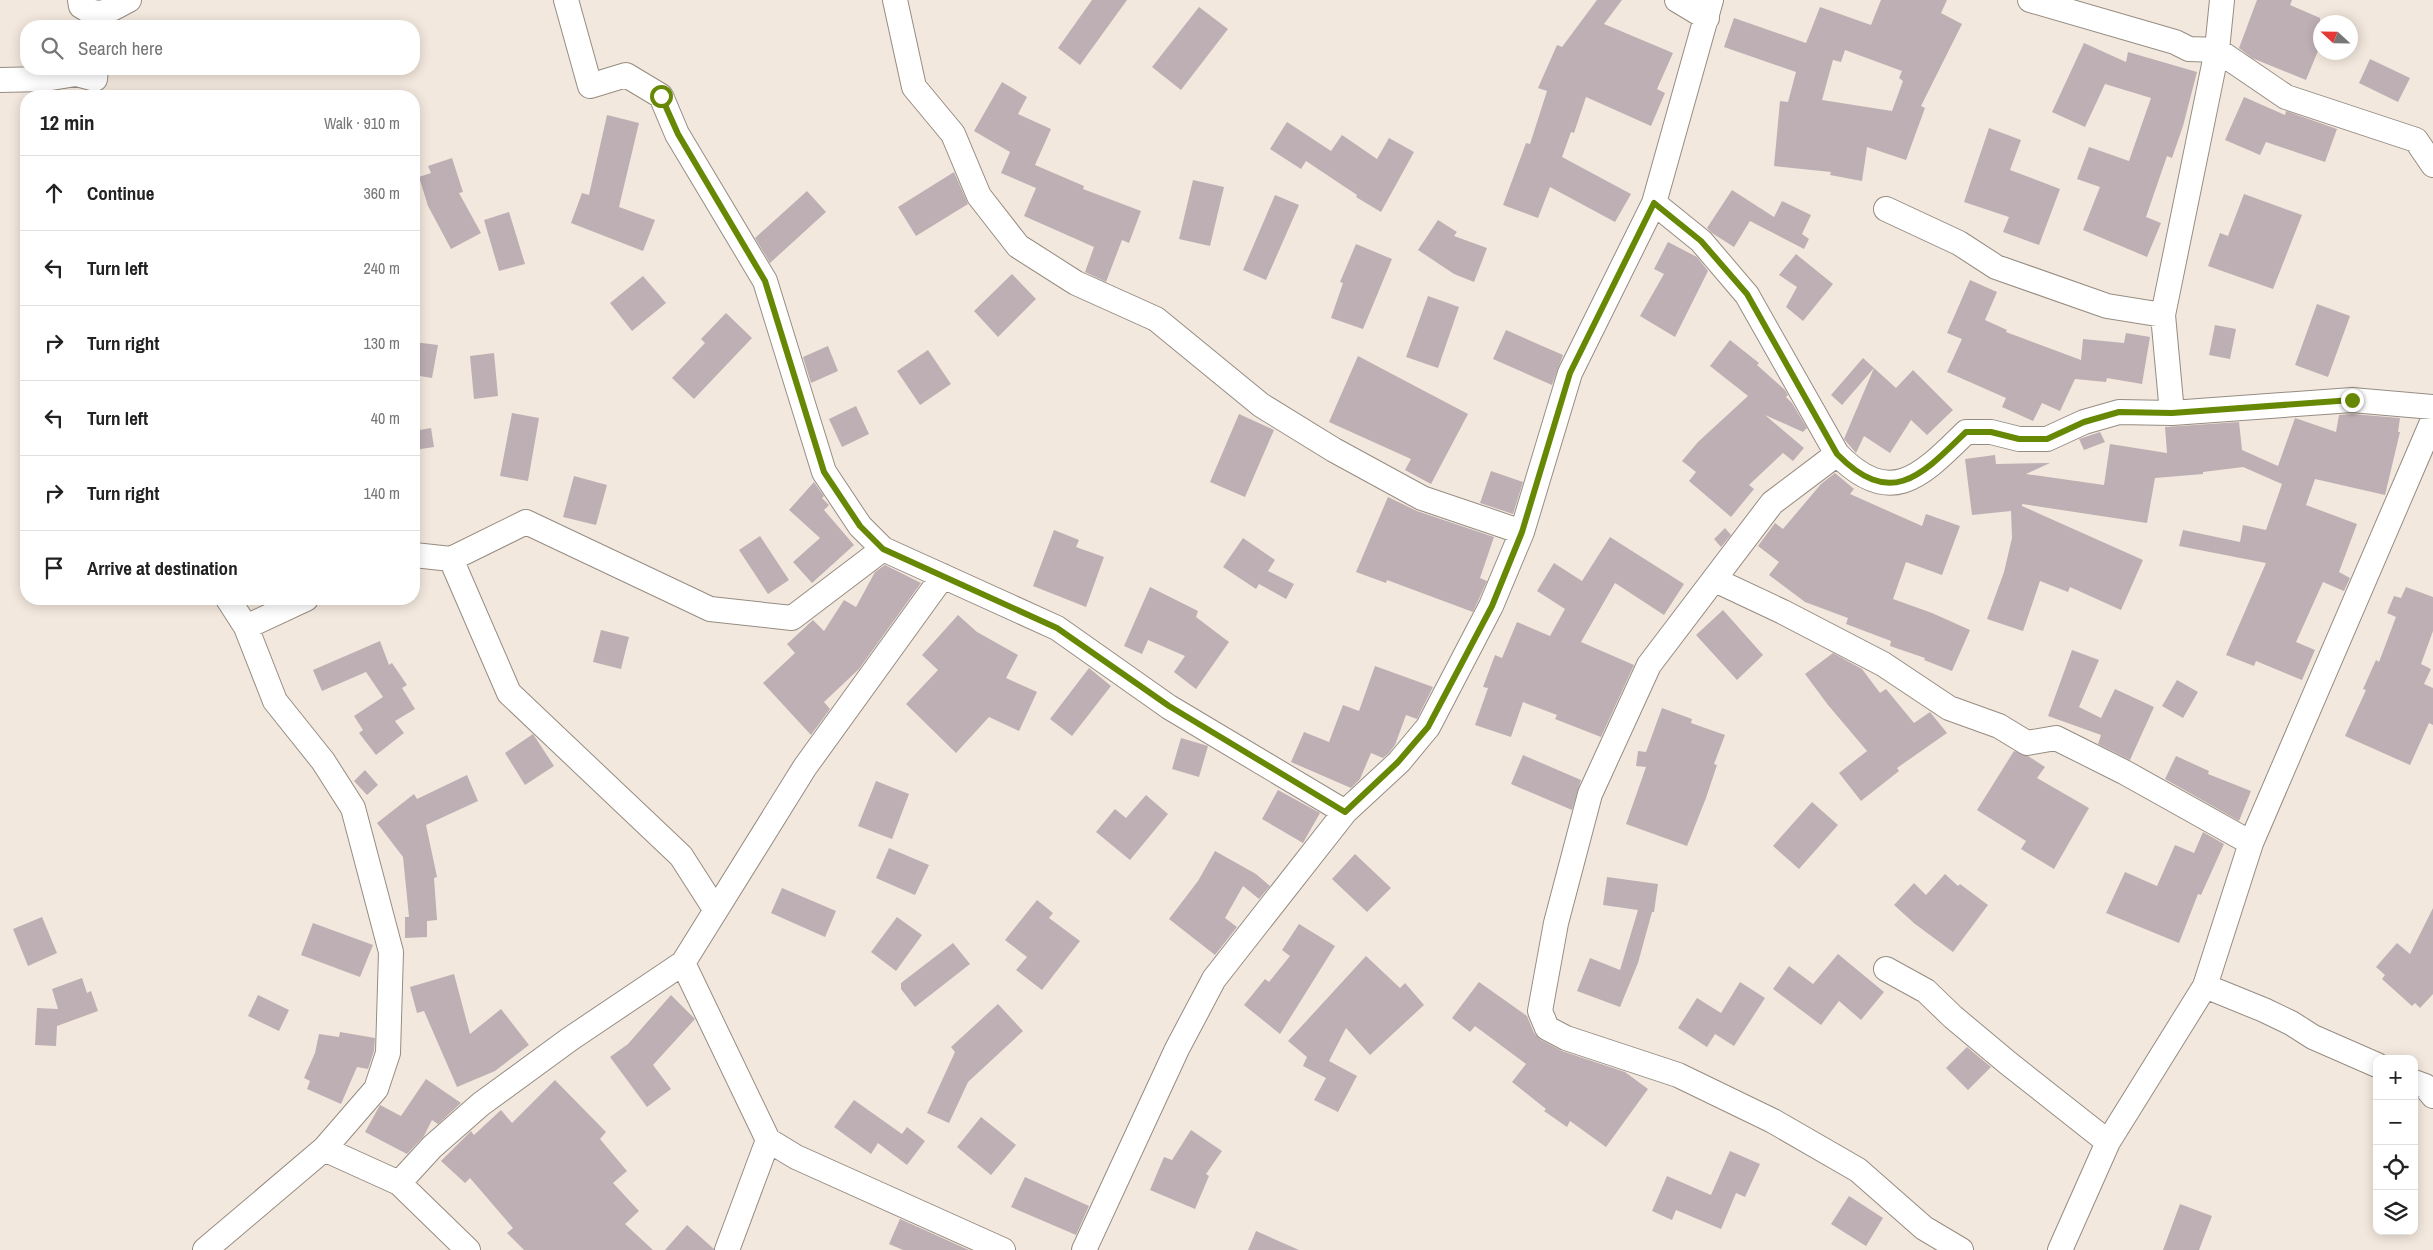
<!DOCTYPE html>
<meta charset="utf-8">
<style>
body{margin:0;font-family:"Archivo Narrow",sans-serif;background:#f6f6f6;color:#222}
.controls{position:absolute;right:15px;bottom:15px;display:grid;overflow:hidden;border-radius:10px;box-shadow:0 2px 12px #0003}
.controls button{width:45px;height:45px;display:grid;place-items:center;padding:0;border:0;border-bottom:1px solid #e0e0e0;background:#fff;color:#222;font:25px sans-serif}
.compass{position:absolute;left:2313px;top:15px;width:45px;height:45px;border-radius:50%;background:#fff;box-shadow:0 2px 12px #0003;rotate:292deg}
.stop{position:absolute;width:15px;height:15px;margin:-11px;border:4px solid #678804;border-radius:50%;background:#fff}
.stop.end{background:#678804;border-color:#fff;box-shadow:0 1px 5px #0008}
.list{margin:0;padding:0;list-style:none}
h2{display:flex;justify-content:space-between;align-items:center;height:65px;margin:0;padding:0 20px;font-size:21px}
h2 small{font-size:16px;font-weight:400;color:#767676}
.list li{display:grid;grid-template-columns:32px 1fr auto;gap:15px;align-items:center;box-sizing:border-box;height:75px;padding:0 20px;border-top:1px solid #e0e0e0}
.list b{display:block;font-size:19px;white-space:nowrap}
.list em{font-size:16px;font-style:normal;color:#767676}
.icon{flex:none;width:28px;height:28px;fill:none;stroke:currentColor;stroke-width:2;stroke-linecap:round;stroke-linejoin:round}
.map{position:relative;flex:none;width:2433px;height:1250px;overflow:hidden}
.search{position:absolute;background:#fff;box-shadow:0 2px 12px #0003;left:20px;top:20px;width:400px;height:55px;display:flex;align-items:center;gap:12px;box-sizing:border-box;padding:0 18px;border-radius:20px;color:#767676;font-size:19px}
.panel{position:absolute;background:#fff;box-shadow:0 2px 12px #0003;left:20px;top:90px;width:400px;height:515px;border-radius:20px}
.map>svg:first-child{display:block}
.building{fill:#beafb4;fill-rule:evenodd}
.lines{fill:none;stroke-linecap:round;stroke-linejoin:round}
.minor-casing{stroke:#968c82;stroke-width:26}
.minor{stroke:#fff;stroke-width:24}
.route{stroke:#678804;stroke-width:6}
</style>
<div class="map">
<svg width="2433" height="1250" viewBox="0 0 2433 1250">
<rect width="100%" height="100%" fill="#f3e8dd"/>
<path class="building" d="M 1092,0 L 1127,0 L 1080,65 L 1058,48 Z
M 1597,0 L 1622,0 L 1604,24 L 1673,53 L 1657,89 L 1665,93 L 1651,126 L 1586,97 L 1574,133 L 1571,132 L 1562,157 L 1631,194 L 1615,222 L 1550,187 L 1538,218 L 1503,205 L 1526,143 L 1530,144 L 1547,91 L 1538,88 L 1557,45 L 1562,47 Z
M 1881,0 L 1947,0 L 1941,13 L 1962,24 L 1921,106 L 1925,108 L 1906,160 L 1867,147 L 1862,181 L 1830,175 L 1831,172 L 1774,166 L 1780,101 L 1788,102 L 1796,72 L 1724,47 L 1734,18 L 1806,43 L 1820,7 L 1871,25 ZM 1845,50 L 1902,71 L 1899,78 L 1903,81 L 1892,111 L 1822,100 L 1833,60 L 1841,62 Z
M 2257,0 L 2292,0 L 2290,5 L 2320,18 L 2320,46 L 2306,80 L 2252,58 L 2239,48 Z
M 1199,7 L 1228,29 L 1181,90 L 1152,67 Z
M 2084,43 L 2126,62 L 2128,52 L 2197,72 L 2183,126 L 2172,158 L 2167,156 L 2146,217 L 2161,223 L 2147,257 L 2083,230 L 2100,187 L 2077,179 L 2089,147 L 2129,161 L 2151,98 L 2105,84 L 2085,127 L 2052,112 Z
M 2370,59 L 2410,78 L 2398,102 L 2359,83 Z
M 1002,82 L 1027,97 L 1018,114 L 1051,129 L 1035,165 L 1084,186 L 1083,189 L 1141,211 L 1129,243 L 1122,240 L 1106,282 L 1085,272 L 1094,247 L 1024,216 L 1036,188 L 1001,173 L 1010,152 L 974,131 Z
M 2244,97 L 2285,115 L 2286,111 L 2337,129 L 2325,162 L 2266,142 L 2260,155 L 2225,140 Z
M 607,115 L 639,123 L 619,207 L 655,220 L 643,251 L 571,223 L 582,193 L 589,195 Z
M 1287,122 L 1331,151 L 1342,135 L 1377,159 L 1389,138 L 1414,152 L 1381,212 L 1356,197 L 1357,195 L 1306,161 L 1301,169 L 1270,149 Z
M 1989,128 L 2021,140 L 2010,170 L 2060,189 L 2039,245 L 2003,232 L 2009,217 L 1964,202 Z
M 452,158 L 463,192 L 459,193 L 481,233 L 451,249 L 428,206 L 419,177 L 431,173 L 428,166 Z
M 954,172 L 968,204 L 916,236 L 898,207 Z
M 1193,180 L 1224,187 L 1210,246 L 1179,239 Z
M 1732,190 L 1774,217 L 1782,201 L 1811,215 L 1802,234 L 1809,239 L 1804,249 L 1750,221 L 1734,247 L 1712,233 L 1707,228 Z
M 807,191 L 826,212 L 770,263 L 755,238 Z
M 2244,194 L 2302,215 L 2273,289 L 2208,266 L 2220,233 L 2228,236 Z
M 1275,195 L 1299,205 L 1266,280 L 1243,270 Z
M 509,212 L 525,264 L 499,271 L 484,220 Z
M 1438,220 L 1457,232 L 1454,236 L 1487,248 L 1474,282 L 1454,274 L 1418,250 Z
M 1668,242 L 1697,257 L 1708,271 L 1675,337 L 1640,316 L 1664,274 L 1654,269 Z
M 1356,244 L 1392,259 L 1363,329 L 1331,318 L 1343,283 L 1340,282 Z
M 1796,254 L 1833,284 L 1803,321 L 1786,307 L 1797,287 L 1779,275 Z
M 1012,274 L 1036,299 L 998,337 L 974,311 Z
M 643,276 L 666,303 L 632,331 L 610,303 Z
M 1970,280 L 1997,292 L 1985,320 L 2007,330 L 2006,332 L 2081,360 L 2083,339 L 2124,343 L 2126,333 L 2150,337 L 2142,384 L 2107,378 L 2106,382 L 2075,379 L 2060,411 L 2042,403 L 2033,421 L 2002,407 L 2006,398 L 1947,372 L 1962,339 L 1947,333 Z
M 1428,296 L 1459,307 L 1438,368 L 1406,357 Z
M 2317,304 L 2350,316 L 2328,377 L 2295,365 Z
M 726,313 L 752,338 L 694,399 L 672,378 L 705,343 L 701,339 Z
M 2215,325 L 2236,329 L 2230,359 L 2209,355 Z
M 1506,330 L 1563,355 L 1552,385 L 1493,359 Z
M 1730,340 L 1759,363 L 1757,365 L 1785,390 L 1788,395 L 1786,397 L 1792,403 L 1807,428 L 1803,432 L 1765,415 L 1804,448 L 1793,461 L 1783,453 L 1749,485 L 1754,489 L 1731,517 L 1689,481 L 1696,472 L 1682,461 L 1698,442 L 1748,396 L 1710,366 Z
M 414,342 L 438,345 L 432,378 L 414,375 Z
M 828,346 L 838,371 L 811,383 L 803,357 Z
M 928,350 L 951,384 L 920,405 L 897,371 Z
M 494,353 L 498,396 L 474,399 L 470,356 Z
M 1358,356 L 1468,414 L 1431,484 L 1405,470 L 1411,459 L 1329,422 Z
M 1863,358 L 1896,388 L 1913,370 L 1953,410 L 1927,435 L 1911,420 L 1890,453 L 1864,436 L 1856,453 L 1844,439 L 1874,368 L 1842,405 L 1831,395 Z
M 856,406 L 869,434 L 842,447 L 829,419 Z
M 512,413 L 539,418 L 528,481 L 500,476 Z
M 1239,414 L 1274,430 L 1245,497 L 1210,482 Z
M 2352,414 L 2400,418 L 2398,432 L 2400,432 L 2385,495 L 2315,479 L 2306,505 L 2357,524 L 2339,572 L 2350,578 L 2344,591 L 2323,582 L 2296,642 L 2315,650 L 2302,680 L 2256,661 L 2254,666 L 2226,655 L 2266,563 L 2179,546 L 2183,530 L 2240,542 L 2243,525 L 2266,530 L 2282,484 L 2243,467 L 2203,472 L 2203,474 L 2155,478 L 2147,523 L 2022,504 L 2022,506 L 2143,560 L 2121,610 L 2070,587 L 2068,592 L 2040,581 L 2023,631 L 1987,619 L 2004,572 L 2012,538 L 2011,511 L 1972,515 L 1965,459 L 1995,455 L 1996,464 L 2050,463 L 2026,474 L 2104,485 L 2110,444 L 2167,453 L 2165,427 L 2239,422 L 2242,450 L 2278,466 L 2295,418 L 2336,432 L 2339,415 Z
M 431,428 L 434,447 L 414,450 L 414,431 Z
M 2100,432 L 2105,442 L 2084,450 L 2079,439 Z
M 1491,471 L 1523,482 L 1513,514 L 1480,503 Z
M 1835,473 L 1854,489 L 1850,494 L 1922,526 L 1926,514 L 1960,526 L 1942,575 L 1906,562 L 1893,599 L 1932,613 L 1970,630 L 1952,671 L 1924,660 L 1925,658 L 1890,646 L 1891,641 L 1846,624 L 1848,618 L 1805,602 L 1769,575 L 1779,562 L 1758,546 L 1775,523 L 1783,529 L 1821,484 Z
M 574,476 L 607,485 L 596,525 L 563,517 Z
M 814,482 L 824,496 L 822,498 L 829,505 L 824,510 L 854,545 L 812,583 L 793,562 L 820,538 L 789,510 Z
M 1388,497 L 1417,511 L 1494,537 L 1480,578 L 1487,581 L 1473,612 L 1387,580 L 1386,583 L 1356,572 Z
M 1725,528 L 1731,535 L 1721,547 L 1714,539 Z
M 1054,530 L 1079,540 L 1076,547 L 1104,557 L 1086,607 L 1033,586 Z
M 760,536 L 789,580 L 768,594 L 739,550 Z
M 1610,537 L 1684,584 L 1664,615 L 1615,583 L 1581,642 L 1634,665 L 1601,737 L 1555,719 L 1557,715 L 1523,702 L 1511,737 L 1475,725 L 1488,688 L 1483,687 L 1495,655 L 1502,658 L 1517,622 L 1550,636 L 1565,609 L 1537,591 L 1554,563 L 1582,581 Z
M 1243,538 L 1275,560 L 1268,571 L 1294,584 L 1286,599 L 1259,584 L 1256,589 L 1223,567 Z
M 885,565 L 921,583 L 859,669 L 824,702 L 830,709 L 811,735 L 763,683 L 795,653 L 787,644 L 813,620 L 824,631 L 844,600 L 856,607 L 875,572 Z
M 1150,587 L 1198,611 L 1196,617 L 1229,642 L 1196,689 L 1174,672 L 1185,656 L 1148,640 L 1142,654 L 1124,646 Z
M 2406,587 L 2433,597 L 2433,631 L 2421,664 L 2431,669 L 2424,684 L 2433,688 L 2433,725 L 2429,723 L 2410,765 L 2345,736 L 2366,690 L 2363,689 L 2376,660 L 2379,662 L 2396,617 L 2387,613 L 2394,596 L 2401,598 Z
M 1723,610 L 1763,655 L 1737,680 L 1696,635 Z
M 958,615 L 977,632 L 1018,655 L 1006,678 L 1037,692 L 1019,731 L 989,717 L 956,753 L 906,704 L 938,670 L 922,655 Z
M 601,630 L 629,637 L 621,669 L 593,662 Z
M 380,641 L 389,665 L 392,663 L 407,685 L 402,688 L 415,709 L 395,721 L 404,733 L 376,755 L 359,733 L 363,730 L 354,716 L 383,697 L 366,672 L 322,691 L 313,670 Z
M 2072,650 L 2099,660 L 2079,707 L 2101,718 L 2115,689 L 2154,707 L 2130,760 L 2098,744 L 2101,735 L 2048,716 Z
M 1833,653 L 1862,669 L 1880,693 L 1886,689 L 1914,723 L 1930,712 L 1947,733 L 1897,768 L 1899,771 L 1861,801 L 1839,773 L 1867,751 L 1828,705 L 1805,674 Z
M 1375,666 L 1433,687 L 1417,719 L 1406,715 L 1395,745 L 1389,753 L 1383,758 L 1371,753 L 1360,779 L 1351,788 L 1291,762 L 1304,732 L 1329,742 L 1343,705 L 1359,711 Z
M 1089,668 L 1111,686 L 1072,736 L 1050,719 Z
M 2177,680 L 2198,692 L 2183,718 L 2162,706 Z
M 1662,708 L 1692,719 L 1691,723 L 1725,735 L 1714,764 L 1717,765 L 1706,798 L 1687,846 L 1626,824 L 1646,767 L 1636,766 L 1638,751 L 1646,752 Z
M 533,734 L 554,766 L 525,785 L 505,753 Z
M 1181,738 L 1208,746 L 1199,777 L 1172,769 Z
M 2014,751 L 2028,756 L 2045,767 L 2037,778 L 2089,808 L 2054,869 L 2021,849 L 2026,841 L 1977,810 Z
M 1523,755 L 1581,780 L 1572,810 L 1511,784 Z
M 2176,756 L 2209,771 L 2208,774 L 2251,791 L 2239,821 L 2165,779 Z
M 365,770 L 378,785 L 367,795 L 354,781 Z
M 467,775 L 478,801 L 426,825 L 437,877 L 434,878 L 437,920 L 427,921 L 427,937 L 405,938 L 405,917 L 409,917 L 403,857 L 377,823 L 414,794 L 417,799 Z
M 876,781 L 909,794 L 892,839 L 858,826 Z
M 1278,790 L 1320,813 L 1303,843 L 1262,819 Z
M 1146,795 L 1168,814 L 1130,860 L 1096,832 L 1115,809 L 1126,818 Z
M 1812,802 L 1838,825 L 1799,869 L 1773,846 Z
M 2203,832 L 2224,844 L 2201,895 L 2198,894 L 2179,943 L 2106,913 L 2125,872 L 2157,886 L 2175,845 L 2194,853 Z
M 889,848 L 929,865 L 915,895 L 876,878 Z
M 1215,851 L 1256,874 L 1270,886 L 1259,899 L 1243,886 L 1225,918 L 1237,927 L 1215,955 L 1169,919 L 1198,881 Z
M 1355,854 L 1391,888 L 1367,912 L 1332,879 Z
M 1945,874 L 1958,886 L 1960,884 L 1988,905 L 1953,952 L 1915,924 L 1894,905 L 1914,883 L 1926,895 Z
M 1607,877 L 1658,884 L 1654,912 L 1652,912 L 1638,963 L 1620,1007 L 1577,991 L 1590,958 L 1620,970 L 1638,910 L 1603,905 Z
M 782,888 L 836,911 L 825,937 L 771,913 Z
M 1037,900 L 1053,913 L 1049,918 L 1080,941 L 1042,990 L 1016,970 L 1027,957 L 1005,940 Z
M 2433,908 L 2433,994 L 2420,1008 L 2415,1003 L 2412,1006 L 2382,979 L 2385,975 L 2376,967 L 2397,943 L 2410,954 Z
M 42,917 L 57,953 L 28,966 L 13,929 Z
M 897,917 L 922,935 L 896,971 L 871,952 Z
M 313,923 L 373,945 L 360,977 L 301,955 Z
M 1299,924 L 1335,946 L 1280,1034 L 1244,1005 L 1265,979 L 1269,982 L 1290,956 L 1282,950 Z
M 953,943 L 970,964 L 915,1007 L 901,989 L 901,983 Z
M 1838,954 L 1884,992 L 1861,1020 L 1839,1001 L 1821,1025 L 1773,989 L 1789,966 L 1813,984 Z
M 1366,956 L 1400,988 L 1405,983 L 1424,1005 L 1370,1055 L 1346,1028 L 1329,1061 L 1357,1076 L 1338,1112 L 1314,1100 L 1326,1078 L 1303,1066 L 1307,1057 L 1288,1041 Z
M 454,974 L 470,1034 L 501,1009 L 529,1045 L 495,1071 L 457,1087 L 424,1011 L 417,1013 L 410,987 Z
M 82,978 L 87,993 L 91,991 L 98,1011 L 57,1026 L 56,1046 L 35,1045 L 37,1008 L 58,1009 L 52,989 Z
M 1479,982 L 1527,1016 L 1534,1033 L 1541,1040 L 1562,1051 L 1625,1072 L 1648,1089 L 1606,1147 L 1570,1121 L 1567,1127 L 1544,1111 L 1546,1109 L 1512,1082 L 1526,1064 L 1475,1026 L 1470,1032 L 1452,1018 Z
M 1740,982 L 1765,998 L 1734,1046 L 1715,1034 L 1707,1047 L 1678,1028 L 1697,998 L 1721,1013 Z
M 258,995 L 289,1010 L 279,1031 L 248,1016 Z
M 671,995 L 695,1019 L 653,1065 L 671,1089 L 647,1107 L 610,1057 L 628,1044 Z
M 998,1004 L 1023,1031 L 968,1082 L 949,1123 L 927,1113 L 955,1052 L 951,1047 Z
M 340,1032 L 375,1038 L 374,1051 L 368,1069 L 357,1067 L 341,1104 L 307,1089 L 310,1081 L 304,1078 L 315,1053 L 319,1034 L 339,1037 Z
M 1967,1047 L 1991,1067 L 1968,1090 L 1946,1068 Z
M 426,1079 L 461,1103 L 438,1124 L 432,1120 L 424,1136 L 407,1154 L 365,1132 L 380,1105 L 401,1116 Z
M 555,1080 L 606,1132 L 600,1139 L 627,1171 L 613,1183 L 639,1211 L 625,1224 L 653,1250 L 524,1250 L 507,1233 L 513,1228 L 470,1178 L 465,1183 L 441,1161 L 471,1131 L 474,1135 L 501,1110 L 512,1123 Z
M 854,1100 L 902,1134 L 907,1127 L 925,1141 L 907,1165 L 878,1143 L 871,1154 L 834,1127 Z
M 981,1117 L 1016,1145 L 991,1175 L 957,1147 Z
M 1191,1130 L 1222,1151 L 1206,1174 L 1209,1176 L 1195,1209 L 1150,1190 L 1164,1157 L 1172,1160 Z
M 1730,1151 L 1760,1164 L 1745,1197 L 1736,1193 L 1721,1229 L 1676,1210 L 1672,1220 L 1652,1211 L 1667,1176 L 1711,1195 Z
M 1025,1177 L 1089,1206 L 1076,1235 L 1011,1207 Z
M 1849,1196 L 1883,1218 L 1866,1246 L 1831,1224 Z
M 2180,1204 L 2212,1216 L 2199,1250 L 2163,1250 Z
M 900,1219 L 969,1250 L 903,1250 L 889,1244 Z
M 687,1225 L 714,1249 L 714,1250 L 665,1250 Z
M 1256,1231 L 1299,1250 L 1248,1250 Z"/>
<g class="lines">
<g class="minor-casing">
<path id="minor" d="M 80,0 L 81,6 C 101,20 110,9 129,0
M 566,0 L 590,86 L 626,75 L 661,96 L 677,134 L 765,281 L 824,472 L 860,526 L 883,549 L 1057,628 L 1169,707 L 1345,812
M 895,0 L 914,87 L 953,134 L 979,196 L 1018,246 L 1076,283 L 1156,319 L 1261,405 L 1334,450 L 1422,498 L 1522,532
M 1677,0 L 1707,18
M 2030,0 L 2175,42 L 2189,49 L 2217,50 L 2286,97 L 2416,140 L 2433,165
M 0,80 L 45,79 L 76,74 L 95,79 L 96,69
M 1654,203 L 1701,241 L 1747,295 L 1837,454 C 1891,509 1921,476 1966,432 L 1991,432 L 2019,439 L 2047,439 L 2084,422 L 2119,412 L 2172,413 L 2352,400 L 2433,407
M 1886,209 L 1959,243 L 1996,267 L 2107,306 L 2163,315
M 2172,413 L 2163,315 L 2217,50 L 2222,0
M 1837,454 L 1772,503 L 1649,665 L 1590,794 L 1556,923 L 1540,1011 L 1547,1028 L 1566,1038 L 1678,1075 L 1773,1121 L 1858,1170 L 1924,1228 L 1961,1250
M 414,555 L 451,559 L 509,693 L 681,856 L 715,909
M 451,559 L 526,522 L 710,609 L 792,618 L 883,549
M 1715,580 L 1783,612 L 1883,664 L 1949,708 L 1999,726 L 2027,743 L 2056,738 L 2124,772 L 2251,843
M 246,627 L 306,599
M 683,963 L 768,1140 L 796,1157 L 1003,1250
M 1886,969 L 1926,991 L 1953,1017 L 2008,1063 L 2108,1142
M 2205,986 L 2264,1010 L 2291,1023 L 2313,1037 L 2377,1065
M 2414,1082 L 2425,1086 L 2433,1096
M 324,1149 L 399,1183 L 468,1250
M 399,1183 L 432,1147 L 481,1104 L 570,1039 L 683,963 L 805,767 L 943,576
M 205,1250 L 324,1149 L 376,1089 L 388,1053 L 391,952 L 353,808 L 323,761 L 275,701 L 246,627 L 228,599
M 727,1250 L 768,1140
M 1084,1250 L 1177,1049 L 1214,979 L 1345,812 L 1399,762 L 1428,727 L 1491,606 L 1522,532 L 1570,373 L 1654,203 L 1711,0
M 2060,1250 L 2108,1142 L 2205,986 L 2251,843 L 2433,420"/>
</g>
<use href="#minor" class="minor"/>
</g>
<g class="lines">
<path class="route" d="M 661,96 L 678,134 L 765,281 L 824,472 L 860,526 L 883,549 L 1057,628 L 1169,706 L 1345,812 L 1398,762 L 1428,727 L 1492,606 L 1522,532 L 1570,373 L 1654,203 L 1701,241 L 1747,294 L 1837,454 C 1891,509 1921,476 1966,432 L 1991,432 L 2019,439 L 2047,439 L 2084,422 L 2119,412 L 2172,413 L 2352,400"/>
</g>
</svg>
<div class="controls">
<button>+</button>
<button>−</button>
<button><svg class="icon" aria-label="locate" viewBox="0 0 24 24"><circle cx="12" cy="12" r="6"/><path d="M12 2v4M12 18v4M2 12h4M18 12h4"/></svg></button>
<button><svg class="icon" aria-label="layers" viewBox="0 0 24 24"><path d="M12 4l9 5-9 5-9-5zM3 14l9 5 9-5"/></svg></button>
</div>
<svg class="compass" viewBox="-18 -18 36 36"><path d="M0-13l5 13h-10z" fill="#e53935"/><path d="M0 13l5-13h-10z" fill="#767676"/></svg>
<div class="stop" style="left:661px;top:96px"></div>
<div class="stop end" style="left:2352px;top:400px"></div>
<div class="search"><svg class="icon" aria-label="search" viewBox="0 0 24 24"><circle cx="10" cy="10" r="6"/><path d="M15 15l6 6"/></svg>Search here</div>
<section class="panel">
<h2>12 min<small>Walk · 910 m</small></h2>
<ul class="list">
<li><svg class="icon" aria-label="ahead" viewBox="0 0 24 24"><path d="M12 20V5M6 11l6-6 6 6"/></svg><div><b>Continue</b></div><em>360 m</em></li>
<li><svg class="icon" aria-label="left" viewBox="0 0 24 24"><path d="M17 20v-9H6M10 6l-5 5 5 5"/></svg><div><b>Turn left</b></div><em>240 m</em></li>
<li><svg class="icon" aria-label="right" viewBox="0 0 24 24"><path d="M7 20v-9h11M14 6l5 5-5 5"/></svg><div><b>Turn right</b></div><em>130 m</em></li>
<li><svg class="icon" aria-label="left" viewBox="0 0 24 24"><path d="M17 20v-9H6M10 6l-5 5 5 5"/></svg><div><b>Turn left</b></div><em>40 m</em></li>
<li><svg class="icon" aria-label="right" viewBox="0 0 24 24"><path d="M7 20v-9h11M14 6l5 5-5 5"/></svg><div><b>Turn right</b></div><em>140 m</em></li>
<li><svg class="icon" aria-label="arrive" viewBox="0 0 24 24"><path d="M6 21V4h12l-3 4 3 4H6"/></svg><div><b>Arrive at destination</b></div></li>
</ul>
</section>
</div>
